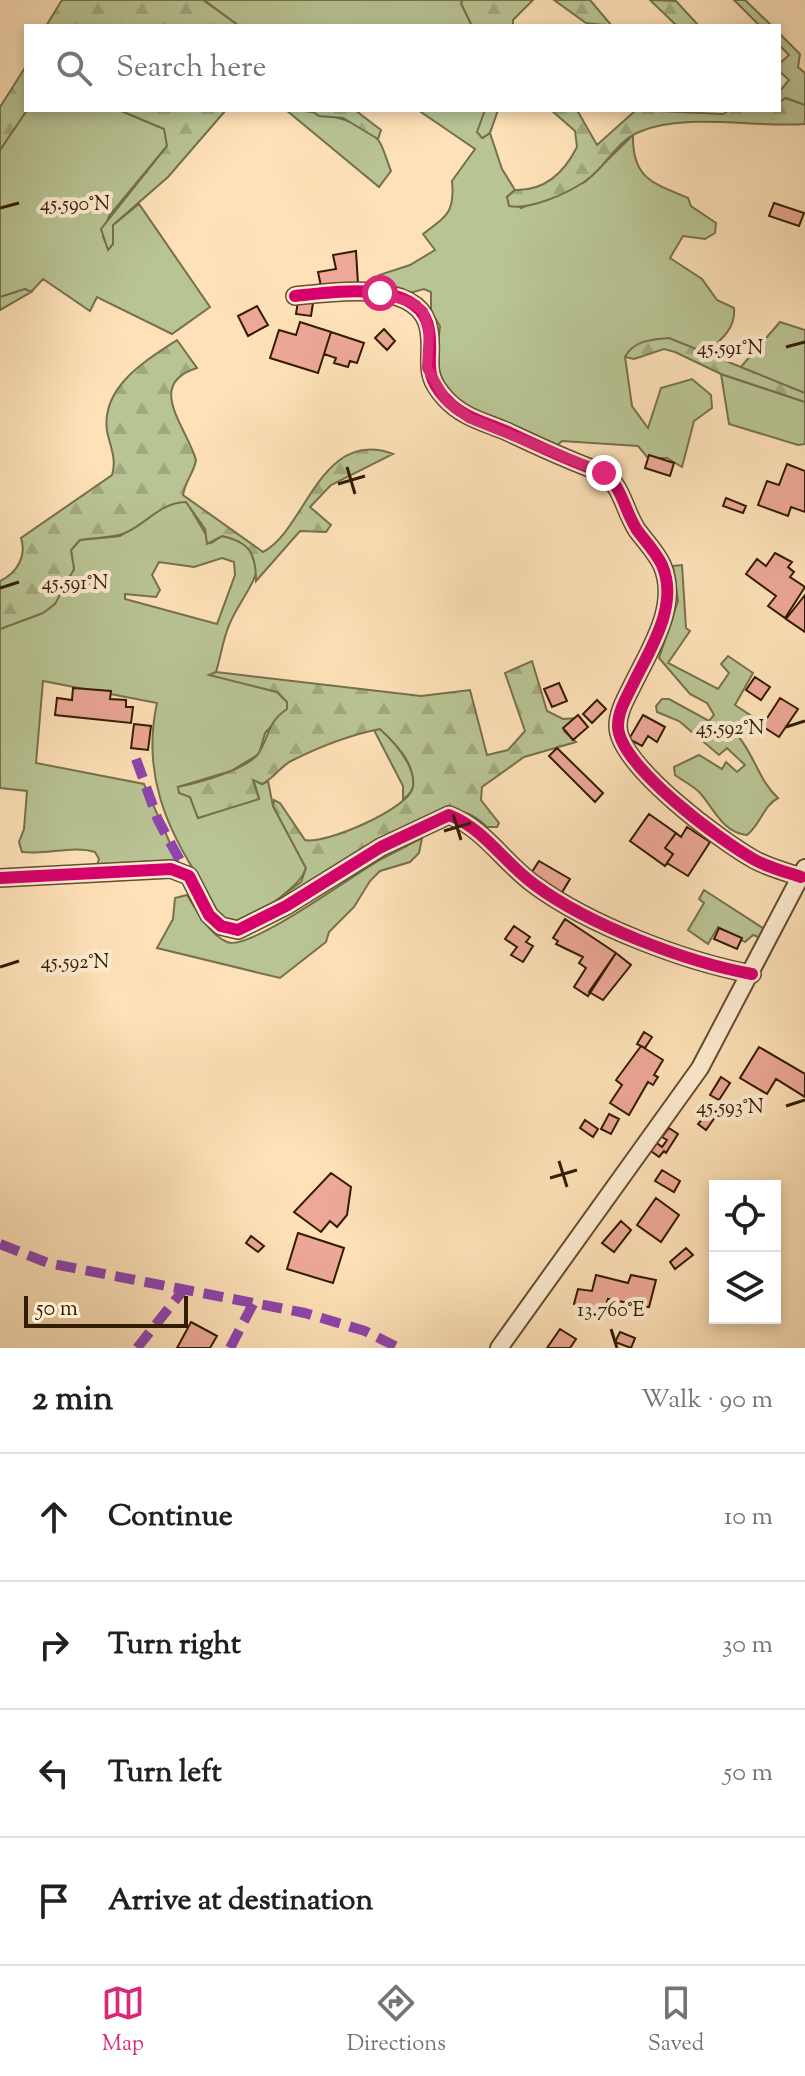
<!DOCTYPE html>
<meta charset="utf-8">
<style>
body{margin:0;font-family:"Sorts Mill Goudy",serif;background:#f6f6f6;color:#202124}
.controls{position:absolute;right:24px;bottom:24px;display:grid;overflow:hidden;border-radius:0px;box-shadow:0 4px 12px #0003}
.controls button{width:72px;height:72px;display:grid;place-items:center;padding:0;border:0;border-bottom:2px solid #e0e0e0;background:#fff;color:#202124;font:40px sans-serif}
.scale{position:absolute;left:24px;bottom:20px;width:164px;box-sizing:border-box;padding-left:8px;border:4px solid #321c02;border-top:0;font-size:22px;line-height:28px;white-space:nowrap;color:#321c02;-webkit-text-stroke:6px #feecd1;paint-order:stroke}
.stop{position:absolute;width:24px;height:24px;margin:-18px;border:6px solid #db2777;border-radius:50%;background:#fff}
.stop.end{background:#db2777;border-color:#fff;box-shadow:0 2px 8px #0008}
.list{margin:0;padding:0;list-style:none}
h2{display:flex;justify-content:space-between;align-items:center;height:104px;margin:0;padding:0 32px;font-size:34px}
h2 small{font-size:26px;font-weight:400;color:#757577}
.list li{display:grid;grid-template-columns:52px 1fr auto;gap:24px;align-items:center;box-sizing:border-box;height:128px;padding:0 32px;border-top:2px solid #e0e0e0}
.list b{display:block;font-size:30px;white-space:nowrap}
.list em{font-size:26px;font-style:normal;color:#757577}
.icon{flex:none;width:44px;height:44px;fill:none;stroke:currentColor;stroke-width:2;stroke-linecap:round;stroke-linejoin:round}
.map{position:relative;flex:none;width:805px;height:1348px;overflow:hidden}
.search{position:absolute;background:#fff;box-shadow:0 4px 12px #0003;left:24px;right:24px;top:24px;height:88px;display:flex;align-items:center;gap:20px;box-sizing:border-box;padding:0 28px;border-radius:0px;color:#757577;font-size:30px}
.sheet{height:616px;background:#fff}
nav{display:flex;justify-content:space-around;align-items:center;box-sizing:border-box;height:112px;border-top:2px solid #e0e0e0;background:#fff;font-size:22px;color:#757577}
nav a{display:grid;justify-items:center;gap:4px}
nav .on{color:#db2777}
.map>svg:first-child{display:block}
.grass{fill:#b9c494;stroke:#76704b;stroke-width:2;fill-rule:evenodd}
.forest{fill:url(#forest-firs);stroke:#76704b;stroke-width:2}
.building{fill:#eda897;stroke:#321c02;stroke-width:2}
.lines{fill:none;stroke-linecap:round;stroke-linejoin:round}
.street-casing{stroke:#654d30;stroke-width:20}
.street{stroke:#feecd1;stroke-width:16}
.quiet{stroke:#8e44ad;stroke-width:10;stroke-dasharray:20 10;stroke-linecap:butt}
.cycleway-casing{stroke:#feecd1;stroke-width:17}
.cycleway{stroke:#d6006c;stroke-width:12}
.route{stroke:#db2777;stroke-width:10}
.ticks{fill:none;stroke:#321c02;stroke-width:3}
.ticks-label{font-size:20px;text-anchor:middle;fill:#321c02;stroke:#feecd1;stroke-width:8;stroke-linejoin:round;paint-order:stroke}
</style>
<div class="map">
<svg width="805" height="1348" viewBox="0 0 805 1348">
<defs>
<pattern id="forest-firs" width="22" height="20" patternUnits="userSpaceOnUse" patternTransform="scale(2)"><rect width="22" height="20" fill="#b9c494"/><path d="M5 1l3.5 6h-7zM16 11l3.5 6h-7z" fill="#a0a87e"/></pattern>
</defs>
<rect width="100%" height="100%" fill="#fee1b8"/>
<filter id="stains"><feTurbulence type="fractalNoise" baseFrequency=".0025" numOctaves="4"/><feColorMatrix values="0 0 0 0 .2 0 0 0 0 .09 0 0 0 0 .02 0 0 0 .5 -.17"/></filter>
<radialGradient id="worn" r=".72"><stop offset=".6" stop-color="#630" stop-opacity="0"/><stop offset="1" stop-color="#630" stop-opacity=".3"/></radialGradient>
<path class="grass" d="M 204,0 L 463,0 L 461,3 L 472,26 L 239,26 Z
M 734,0 L 745,0 L 772,26 L 760,26 Z
M 779,33 L 800,54 L 798,67 L 805,73 L 805,105 L 786,98 L 779,103 L 779,92 L 789,80 L 779,71 L 779,64 L 789,55 L 779,45 Z
M 27,110 L 119,110 L 165,129 L 167,146 L 109,216 L 103,237 L 109,249 L 113,244 L 113,225 L 139,204 L 210,307 L 172,334 L 97,297 L 90,311 L 43,279 L 31,292 L 25,289 L 0,297 L 0,150 Z
M 286,110 C 310,110 364,119 379,141 C 384,149 387,161 391,171 L 379,187 Z
M 418,110 L 485,110 L 478,132 L 483,138 L 490,133 L 502,169 L 515,190 L 507,197 L 521,208 L 585,182 L 633,135 C 632,179 653,183 688,198 L 691,206 L 716,223 L 715,233 L 705,239 L 683,236 L 670,258 L 702,279 L 717,300 L 734,308 C 736,329 720,341 705,354 C 668,338 659,329 625,357 L 632,406 L 648,428 L 661,388 L 692,379 L 711,395 L 712,408 L 694,421 L 682,467 L 667,458 L 648,458 L 638,446 L 562,441 L 553,449 L 490,421 L 446,392 L 436,361 L 440,326 L 431,312 L 431,292 L 424,289 L 406,294 L 383,284 L 379,275 L 410,265 L 435,250 L 423,234 C 447,216 455,212 452,181 L 475,149 Z
M 780,322 L 805,330 L 805,393 L 739,369 Z
M 721,374 L 805,402 L 805,444 L 798,445 L 729,424 Z
M 186,501 L 211,543 L 222,536 C 289,551 244,589 230,623 C 223,638 221,656 216,672 L 211,675 L 277,692 L 287,702 L 287,709 L 265,733 L 259,754 L 231,771 L 178,787 L 190,797 L 198,818 L 259,798 L 253,779 L 262,784 L 268,781 L 273,806 L 306,868 C 299,889 277,893 269,913 L 229,924 C 215,912 211,898 202,883 C 165,827 142,771 157,703 L 43,681 L 36,763 L 144,784 L 181,868 L 95,871 L 99,859 L 95,852 C 74,845 46,855 22,852 L 19,842 L 24,829 L 27,791 L 0,788 L 0,629 L 43,613 L 74,569 L 71,550 L 80,540 L 120,536 L 168,503 ZM 222,558 L 234,562 L 235,575 L 217,624 L 125,599 L 125,594 L 156,597 L 160,590 L 152,575 L 159,562 L 194,567 Z
M 682,565 L 686,628 L 690,631 L 668,663 L 718,689 L 729,673 L 721,664 L 728,656 L 753,673 L 735,705 L 753,717 L 759,729 L 754,735 L 745,729 L 738,736 C 755,756 759,781 778,798 C 763,806 761,824 747,835 C 723,832 715,811 701,794 C 694,786 683,781 675,775 L 674,767 L 699,755 L 722,769 L 726,762 L 737,772 L 745,765 L 727,748 L 719,755 L 679,721 L 657,712 L 656,706 L 662,699 L 669,699 L 709,721 L 714,715 L 707,703 L 690,694 L 659,658 L 678,601 L 673,566 Z
M 380,729 C 395,742 431,783 403,799 L 403,786 L 374,730 Z
M 422,838 L 419,853 L 410,862 L 380,871 L 370,881 L 354,907 L 329,932 L 326,942 L 280,978 L 157,948 L 173,919 L 175,898 L 187,895 C 196,910 210,935 227,942 C 249,952 354,874 378,861 C 392,853 408,846 422,838 Z
M 704,890 L 766,930 L 761,938 L 753,935 L 745,942 L 718,927 L 708,944 L 688,930 L 704,903 L 699,899 Z"/>
<path class="forest" d="M 62,0 L 203,0 L 239,26 L 46,26 Z
M 463,0 L 533,0 L 513,20 L 513,26 L 472,26 L 461,3 Z
M 554,0 L 590,0 L 612,26 L 586,23 Z
M 650,0 L 676,1 L 699,26 L 677,26 Z
M 26,66 L 27,110 L 0,150 L 0,107 Z
M 785,98 L 805,105 L 805,124 C 755,128 684,112 639,132 C 615,142 605,169 584,182 C 566,194 530,210 509,206 L 507,197 L 515,190 C 545,191 564,173 577,147 L 575,131 L 551,110 L 577,110 L 597,145 L 636,110 L 723,114 L 730,110 L 779,110 L 779,103 Z
M 119,110 L 226,110 L 168,177 L 113,225 L 113,244 L 108,250 L 101,229 L 167,146 L 164,129 Z
M 311,110 L 355,110 L 381,130 L 378,139 L 343,118 L 319,116 Z
M 485,110 L 498,110 L 490,133 L 482,138 L 477,132 Z
M 25,289 L 31,292 L 0,310 L 0,297 Z
M 669,338 L 805,393 L 805,402 L 721,374 L 675,352 L 664,349 L 634,359 L 625,357 C 634,340 651,340 669,338 Z
M 177,340 L 197,368 C 145,384 186,426 196,460 C 194,473 185,481 183,495 L 263,552 C 306,530 320,427 393,454 L 331,485 L 310,507 L 331,525 L 326,532 L 300,531 L 256,581 C 256,554 250,542 222,536 L 207,544 L 205,529 L 186,502 C 159,503 148,523 125,533 C 112,539 94,537 80,540 L 71,550 L 74,569 L 55,604 L 43,613 L 0,629 L 0,581 C 17,573 27,556 21,538 L 112,475 C 117,459 110,446 107,431 C 101,387 145,361 177,340 Z
M 532,661 L 547,711 L 563,719 L 579,718 L 564,731 L 576,742 L 524,757 L 482,787 L 481,800 L 499,823 L 497,827 L 487,827 C 473,813 461,809 441,811 L 266,908 L 301,882 L 306,868 L 273,806 L 274,800 L 280,803 L 305,840 C 325,845 410,808 413,787 C 416,764 395,743 380,729 C 349,735 319,747 291,761 C 280,767 273,779 262,784 L 253,780 L 259,799 L 198,818 L 190,797 L 179,793 L 178,787 C 197,783 251,769 260,751 C 270,733 268,722 287,709 L 287,702 L 277,692 L 209,675 L 216,672 L 421,696 L 470,690 L 487,755 L 508,750 L 525,731 L 505,673 Z"/>
<path class="building" d="M 774,203 L 804,213 L 799,226 L 769,216 Z
M 356,251 L 358,284 L 322,291 L 318,272 L 336,269 L 333,255 Z
M 298,301 L 313,303 L 311,316 L 296,314 Z
M 257,306 L 268,325 L 248,336 L 238,316 Z
M 300,322 L 331,332 L 318,373 L 270,358 L 279,330 L 296,335 Z
M 384,329 L 395,341 L 387,350 L 375,338 Z
M 331,332 L 364,343 L 357,363 L 350,361 L 348,367 L 334,363 L 336,358 L 324,354 Z
M 649,455 L 674,463 L 670,476 L 645,468 Z
M 787,464 L 805,471 L 805,512 L 791,507 L 788,516 L 758,505 L 767,481 L 779,485 Z
M 726,498 L 746,506 L 743,513 L 723,506 Z
M 775,553 L 792,562 L 788,567 L 794,572 L 790,577 L 805,587 L 785,618 L 768,606 L 776,596 L 746,574 L 757,559 L 766,566 Z
M 805,595 L 805,632 L 786,619 Z
M 755,677 L 770,687 L 761,700 L 746,690 Z
M 559,683 L 567,701 L 552,707 L 544,689 Z
M 73,688 L 111,691 L 110,699 L 126,700 L 126,707 L 133,707 L 131,723 L 55,715 L 57,698 L 72,700 Z
M 780,698 L 798,709 L 779,737 L 762,726 Z
M 597,700 L 606,709 L 592,723 L 583,714 Z
M 578,715 L 588,727 L 573,740 L 563,728 Z
M 643,715 L 665,727 L 657,742 L 648,736 L 642,746 L 629,739 Z
M 134,724 L 151,726 L 148,750 L 131,748 Z
M 557,748 L 603,793 L 595,802 L 549,756 Z
M 649,814 L 676,833 L 665,848 L 673,854 L 665,866 L 630,841 Z
M 687,827 L 710,842 L 688,876 L 667,863 L 673,854 L 665,848 L 676,833 L 681,837 Z
M 539,861 L 570,879 L 561,894 L 530,875 Z
M 565,919 L 616,953 L 588,996 L 574,987 L 586,968 L 579,963 L 583,957 L 556,944 L 558,941 L 553,938 Z
M 514,926 L 530,937 L 526,942 L 533,946 L 523,962 L 511,955 L 517,947 L 505,939 Z
M 719,928 L 742,938 L 737,949 L 714,939 Z
M 616,953 L 631,965 L 603,1000 L 589,992 Z
M 644,1032 L 652,1037 L 645,1048 L 637,1044 Z
M 641,1046 L 663,1060 L 654,1075 L 658,1077 L 653,1085 L 648,1082 L 629,1115 L 610,1103 L 622,1085 L 616,1080 Z
M 759,1047 L 805,1074 L 805,1097 L 776,1079 L 767,1094 L 740,1078 Z
M 721,1077 L 730,1083 L 719,1100 L 710,1095 Z
M 711,1108 L 718,1113 L 706,1130 L 698,1124 Z
M 609,1114 L 619,1119 L 611,1134 L 601,1129 Z
M 585,1120 L 598,1129 L 593,1137 L 580,1128 Z
M 669,1128 L 678,1134 L 666,1153 L 664,1151 L 659,1157 L 651,1151 L 657,1143 L 662,1147 L 667,1140 L 662,1137 Z
M 662,1170 L 680,1181 L 674,1192 L 655,1181 Z
M 331,1173 L 351,1187 L 347,1215 L 337,1227 L 330,1221 L 321,1232 L 294,1212 Z
M 656,1198 L 679,1215 L 661,1242 L 637,1225 Z
M 621,1221 L 631,1230 L 614,1252 L 602,1243 Z
M 298,1233 L 344,1248 L 333,1283 L 287,1269 Z
M 251,1236 L 264,1246 L 258,1252 L 246,1243 Z
M 686,1248 L 693,1255 L 675,1269 L 670,1262 Z
M 596,1275 L 628,1283 L 631,1275 L 656,1280 L 649,1307 L 608,1299 L 604,1312 L 574,1304 L 578,1289 L 592,1291 Z
M 191,1322 L 217,1336 L 210,1348 L 177,1348 Z
M 560,1329 L 576,1339 L 570,1348 L 547,1348 Z
M 620,1332 L 635,1338 L 631,1348 L 615,1342 Z"/>
<g class="lines">
<g class="street-casing">
<path id="street" d="M 295,296 C 333,292 421,278 429,330 C 434,360 421,372 445,398 C 463,418 485,422 508,432 C 540,447 571,462 604,473 C 623,488 624,510 637,530 C 645,541 656,552 662,565 C 679,604 652,646 635,680 C 628,695 618,710 618,726 C 618,765 722,842 755,860 C 770,868 786,872 801,877
M 0,878 L 171,869 L 189,876 L 209,915 L 221,926 L 238,930 L 286,906 L 381,847 L 449,815 C 485,829 504,863 535,885 C 589,925 686,962 752,974
M 499,1348 L 700,1068 L 805,868"/>
</g>
<use href="#street" class="street"/>
<path class="quiet" d="M 136,759 L 158,820 L 188,875
M 0,1244 L 48,1263 L 305,1313 L 365,1331 L 399,1348
M 137,1348 L 185,1288
M 230,1348 L 253,1304"/>
<g class="cycleway-casing">
<path id="cycleway" d="M 295,296 C 333,292 421,278 429,330 C 434,360 421,372 445,398 C 463,418 485,422 508,432 C 540,447 571,462 604,473 C 623,488 624,510 637,530 C 645,541 656,552 662,565 C 679,604 652,646 635,680 C 628,695 618,710 618,726 C 618,765 722,842 755,860 C 770,868 786,872 801,877
M 0,878 L 171,869 L 189,876 L 209,915 L 221,926 L 238,930 L 286,906 L 381,847 L 449,815 C 485,829 504,863 535,885 C 589,925 686,962 752,974"/>
</g>
<use href="#cycleway" class="cycleway"/>
</g>
<g class="lines">
<path class="route" d="M 380,293 L 410,302 L 423,311 L 429,330 L 427,368 L 446,400 L 469,418 L 604,473"/>
</g>
<path class="ticks" d="M 0,208 L 19,203M 786,347 L 805,342M 347,467 L 355,494M 338,484 L 365,476M 0,588 L 19,582M 786,727 L 805,721M 453,814 L 461,840M 444,831 L 471,823M 0,967 L 19,961M 786,1106 L 805,1100M 559,1161 L 567,1187M 550,1178 L 577,1170M 611,1329 L 617,1348"/>
<g class="ticks-label">
<text x="75" y="210">45.590°N</text>
<text x="730" y="354">45.591°N</text>
<text x="75" y="589">45.591°N</text>
<text x="730" y="734">45.592°N</text>
<text x="75" y="968">45.592°N</text>
<text x="730" y="1113">45.593°N</text>
<text x="611" y="1316">13.760°E</text>
</g>
<rect width="100%" height="100%" filter="url(#stains)"/>
<rect width="100%" height="100%" fill="url(#worn)"/>
</svg>
<div class="controls">
<button><svg class="icon" aria-label="locate" viewBox="0 0 24 24"><circle cx="12" cy="12" r="6"/><path d="M12 2v4M12 18v4M2 12h4M18 12h4"/></svg></button>
<button><svg class="icon" aria-label="layers" viewBox="0 0 24 24"><path d="M12 4l9 5-9 5-9-5zM3 14l9 5 9-5"/></svg></button>
</div>
<div class="scale">50 m</div>
<div class="stop" style="left:380px;top:293px"></div>
<div class="stop end" style="left:604px;top:473px"></div>
<div class="search"><svg class="icon" aria-label="search" viewBox="0 0 24 24"><circle cx="10" cy="10" r="6"/><path d="M15 15l6 6"/></svg>Search here</div>
</div>
<section class="sheet">
<h2>2 min<small>Walk · 90 m</small></h2>
<ul class="list">
<li><svg class="icon" aria-label="ahead" viewBox="0 0 24 24"><path d="M12 20V5M6 11l6-6 6 6"/></svg><div><b>Continue</b></div><em>10 m</em></li>
<li><svg class="icon" aria-label="right" viewBox="0 0 24 24"><path d="M7 20v-9h11M14 6l5 5-5 5"/></svg><div><b>Turn right</b></div><em>30 m</em></li>
<li><svg class="icon" aria-label="left" viewBox="0 0 24 24"><path d="M17 20v-9H6M10 6l-5 5 5 5"/></svg><div><b>Turn left</b></div><em>50 m</em></li>
<li><svg class="icon" aria-label="arrive" viewBox="0 0 24 24"><path d="M6 21V4h12l-3 4 3 4H6"/></svg><div><b>Arrive at destination</b></div></li>
</ul>
</section>
<nav>
<a class="on"><svg class="icon" aria-label="map" viewBox="0 0 24 24"><path d="M3 6l6-2 6 2 6-2v14l-6 2-6-2-6 2zM9 4v14M15 6v14"/></svg>Map</a>
<a><svg class="icon" aria-label="directions" viewBox="0 0 24 24"><path d="M12 3l9 9-9 9-9-9zM9 14v-3h6M13 9l2 2-2 2"/></svg>Directions</a>
<a><svg class="icon" aria-label="saved" viewBox="0 0 24 24"><path d="M7 4h10v16l-5-4-5 4z"/></svg>Saved</a>
</nav>
